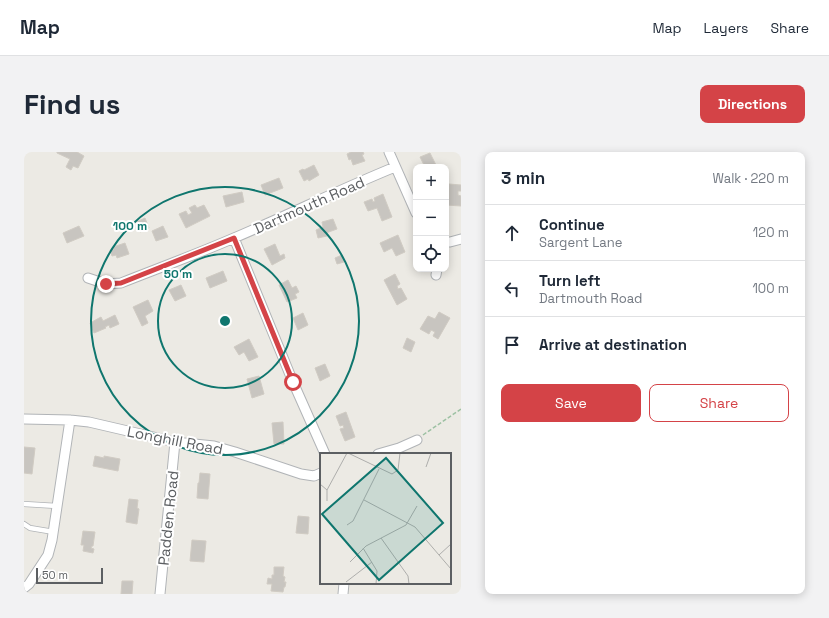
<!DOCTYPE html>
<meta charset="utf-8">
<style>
body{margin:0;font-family:"Space Grotesk",sans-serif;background:#f2f2f3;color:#1f2937}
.controls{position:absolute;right:12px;top:12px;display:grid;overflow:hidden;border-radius:8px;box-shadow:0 2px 10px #0003}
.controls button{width:36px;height:36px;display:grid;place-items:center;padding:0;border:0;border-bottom:1px solid #e0e1e3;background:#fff;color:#1f2937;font:20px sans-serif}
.scale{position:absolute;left:12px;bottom:10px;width:67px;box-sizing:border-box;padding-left:4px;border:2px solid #5c5f62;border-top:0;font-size:11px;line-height:14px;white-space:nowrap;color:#5c5f62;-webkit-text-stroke:3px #fff;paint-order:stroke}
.stop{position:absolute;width:12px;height:12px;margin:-9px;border:3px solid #d44347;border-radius:50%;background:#fff}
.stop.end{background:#d44347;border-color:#fff;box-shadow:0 1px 4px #0008}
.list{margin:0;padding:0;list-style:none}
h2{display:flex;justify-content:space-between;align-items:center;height:52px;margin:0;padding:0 16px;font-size:17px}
h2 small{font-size:13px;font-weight:400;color:#747a83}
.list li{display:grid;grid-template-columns:26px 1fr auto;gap:12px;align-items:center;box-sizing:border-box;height:56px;padding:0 16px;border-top:1px solid #e0e1e3}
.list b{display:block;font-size:15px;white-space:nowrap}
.list p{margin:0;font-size:13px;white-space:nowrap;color:#747a83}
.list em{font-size:13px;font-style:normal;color:#747a83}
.actions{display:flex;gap:8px;padding:12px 16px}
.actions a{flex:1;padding:9px 0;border:1px solid #d44347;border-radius:8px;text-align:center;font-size:14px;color:#d44347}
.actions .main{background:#d44347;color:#fff}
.icon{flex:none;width:22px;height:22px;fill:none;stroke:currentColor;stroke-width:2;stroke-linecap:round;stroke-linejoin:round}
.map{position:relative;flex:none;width:437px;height:442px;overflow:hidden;border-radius:8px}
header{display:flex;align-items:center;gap:24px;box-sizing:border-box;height:56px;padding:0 20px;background:#fff;border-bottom:1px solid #e0e1e3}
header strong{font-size:19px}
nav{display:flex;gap:22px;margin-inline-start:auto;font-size:14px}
.intro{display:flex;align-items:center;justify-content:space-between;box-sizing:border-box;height:96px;padding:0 24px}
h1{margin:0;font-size:28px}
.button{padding:10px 18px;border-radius:8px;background:#d44347;color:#fff;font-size:14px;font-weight:700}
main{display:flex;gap:24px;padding:0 24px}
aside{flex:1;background:#fff;border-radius:8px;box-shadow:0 2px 10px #0003}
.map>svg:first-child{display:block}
.building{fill:#c8c5c0;stroke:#d0cbc3}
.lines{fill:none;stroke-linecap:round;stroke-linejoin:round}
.lane-casing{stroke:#b1b4b7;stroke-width:6}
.street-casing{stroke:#b1b4b7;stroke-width:11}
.path{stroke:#9dc1a3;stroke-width:1.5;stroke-dasharray:4 2;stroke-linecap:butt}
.lane{stroke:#fff;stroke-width:4.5}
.street{stroke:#fff;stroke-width:9}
.route{stroke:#d44347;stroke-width:5}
.ring{fill:none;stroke:#0f766e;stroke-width:2}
.labels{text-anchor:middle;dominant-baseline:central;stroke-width:4;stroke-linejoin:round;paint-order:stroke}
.street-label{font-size:15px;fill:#5c5f62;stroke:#fff}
.inset-road{fill:none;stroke:#aeaeac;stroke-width:1}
.view{fill:#0f766e;fill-opacity:0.15;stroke:#0f766e;stroke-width:2}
.inset-edge{fill:none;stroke:#5c5f62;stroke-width:2}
.centre{fill:#0f766e;stroke:#fff;stroke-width:2}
.ring-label{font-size:12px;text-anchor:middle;font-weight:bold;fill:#0f766e;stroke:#fff;stroke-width:4;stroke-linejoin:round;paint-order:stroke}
</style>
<header>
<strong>Map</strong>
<nav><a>Map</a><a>Layers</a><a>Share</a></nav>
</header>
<div class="intro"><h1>Find us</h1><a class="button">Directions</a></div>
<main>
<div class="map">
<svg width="437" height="442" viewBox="0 0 437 442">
<rect width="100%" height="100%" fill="#eceae4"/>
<path class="building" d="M 33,0 L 53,0 L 60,4 L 54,16 L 49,14 L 47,18 L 42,15 L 46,7 L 33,1 Z
M 327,0 L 339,0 L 340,2 L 338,3 L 341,9 L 329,13 L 327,7 L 325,8 L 323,2 Z
M 406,1 L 413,15 L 407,15 L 406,14 L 401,15 L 396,5 Z
M 290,13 L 295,23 L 285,29 L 284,27 L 280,29 L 275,19 L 279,17 L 280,18 Z
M 255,26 L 259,36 L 241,43 L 237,33 Z
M 425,32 L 437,33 L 437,39 L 434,39 L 434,43 L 437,44 L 437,54 L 422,53 L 422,43 L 424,43 Z
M 218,40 L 220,50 L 202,55 L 199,44 Z
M 359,42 L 368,65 L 358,69 L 353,56 L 344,59 L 340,50 L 348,47 L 349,50 L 351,49 L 350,46 Z
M 171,53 L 173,56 L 180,53 L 186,64 L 162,76 L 155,62 L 162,59 L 164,63 L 168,61 L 165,56 Z
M 121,66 L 125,76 L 116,80 L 112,70 Z
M 309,67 L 313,77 L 302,81 L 303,84 L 294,86 L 292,78 L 299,75 L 298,70 Z
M 55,74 L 60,84 L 43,91 L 39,81 Z
M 139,74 L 144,85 L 132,89 L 128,79 Z
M 374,83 L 381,100 L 372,104 L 368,96 L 360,100 L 356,91 Z
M 101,91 L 105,102 L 93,106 L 92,103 L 88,104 L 86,98 L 90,97 L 89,95 Z
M 251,92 L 256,104 L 260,102 L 261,106 L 248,113 L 240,97 Z
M 318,103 L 320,110 L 313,112 L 311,106 Z
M 199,119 L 203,129 L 186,136 L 182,126 Z
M 371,122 L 376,132 L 373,134 L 374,137 L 377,136 L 383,147 L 373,153 L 360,128 Z
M 264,128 L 268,136 L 272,134 L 275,140 L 271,142 L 273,146 L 263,150 L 255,133 Z
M 157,133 L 162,144 L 151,149 L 145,138 Z
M 124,148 L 129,159 L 121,164 L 124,171 L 118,174 L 109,155 Z
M 415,160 L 426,166 L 414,187 L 409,184 L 411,180 L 407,178 L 405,182 L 396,177 L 404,164 L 411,167 Z
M 279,161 L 284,173 L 274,178 L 269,166 Z
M 91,163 L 95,172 L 86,176 L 85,173 L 81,175 L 82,176 L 70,181 L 66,171 L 77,165 L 79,169 Z
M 383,186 L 391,190 L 387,200 L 379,196 Z
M 225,187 L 234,205 L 225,209 L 220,200 L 215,203 L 210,195 Z
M 301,212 L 306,224 L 296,229 L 291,216 Z
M 235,224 L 240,242 L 228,246 L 223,227 Z
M 322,260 L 331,285 L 321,289 L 316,277 L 320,276 L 319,273 L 316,274 L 312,264 Z
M 259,270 L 260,292 L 250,292 L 248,271 Z
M 0,295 L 11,296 L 8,322 L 0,321 Z
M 71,304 L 80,306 L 80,304 L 96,307 L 94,319 L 69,314 Z
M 176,321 L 186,322 L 184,347 L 173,346 L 174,331 L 175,331 Z
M 105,347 L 114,348 L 113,356 L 115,357 L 113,372 L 102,370 Z
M 274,364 L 285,365 L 284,382 L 272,381 Z
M 59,379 L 71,380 L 69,394 L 68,394 L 67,396 L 70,397 L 69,401 L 59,399 L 60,393 L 57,393 Z
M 168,388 L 182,389 L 180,410 L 166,409 Z
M 250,415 L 260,415 L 259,424 L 261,425 L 260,430 L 262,430 L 261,435 L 260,435 L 259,440 L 247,439 L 248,432 L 243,432 L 244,426 L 248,427 L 248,423 L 250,423 Z
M 98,429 L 109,429 L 108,442 L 97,442 Z"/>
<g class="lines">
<g class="lane-casing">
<path id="lane" d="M 0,352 L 33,354
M 0,372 L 6,376 L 30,380"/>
</g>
<g class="street-casing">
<path id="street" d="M 365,0 L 392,61
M 210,86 L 269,230 L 301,302
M 422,90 L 426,90 L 437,87
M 412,123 L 413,117
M 64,126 L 82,132 L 97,131 C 135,116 173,102 210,86 C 264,63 317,37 371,15
M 0,267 L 46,268 L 65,270 L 151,290 L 190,294 L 211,300 L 277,322 L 290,324 L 297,321
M 354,302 L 375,296 L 393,288
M 0,436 L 5,432 L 24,403 L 28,388 L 46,268
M 136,442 L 151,290
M 319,442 L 320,431"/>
</g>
<path class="path" d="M 399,283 L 437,257"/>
<use href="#lane" class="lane"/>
<use href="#street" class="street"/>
</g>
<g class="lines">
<path class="route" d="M 82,132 L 97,131 L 210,86 L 269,230"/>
</g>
<g class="ring">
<circle cx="201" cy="169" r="67"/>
<circle cx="201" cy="169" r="134"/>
</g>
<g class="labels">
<g class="street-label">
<text transform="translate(285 53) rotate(-24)">Dartmouth Road</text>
<text transform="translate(151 288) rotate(11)">Longhill Road</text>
<text transform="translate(144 366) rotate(-84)">Padden Road</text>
</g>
</g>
<g transform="translate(296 301)">
<rect width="131" height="131" fill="#eceae4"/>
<path class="inset-road" d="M 28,0 L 72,21 L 78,17 L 80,0M 106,14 L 111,0M 0,31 L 7,37 L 7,48M 7,37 L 27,0M 44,47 L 95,74 L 131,116M 27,72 L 33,68 L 59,16M 61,85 L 88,123 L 89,131M 43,95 L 57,118 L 56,131M 119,102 L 131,91M 30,109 L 46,93 L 86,72 L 97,53M 26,129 L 52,109"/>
<path class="view" d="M 66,5 L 123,70 L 59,127 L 2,61 Z"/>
<rect width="131" height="131" class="inset-edge"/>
</g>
<circle cx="201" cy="169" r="6" class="centre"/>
<g class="ring-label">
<text x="106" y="78">100 m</text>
<text x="154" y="126">50 m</text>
</g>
</svg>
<div class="controls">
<button>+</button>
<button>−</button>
<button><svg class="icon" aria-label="locate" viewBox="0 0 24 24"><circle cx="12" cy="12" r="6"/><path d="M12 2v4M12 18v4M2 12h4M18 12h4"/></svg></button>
</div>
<div class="scale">50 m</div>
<div class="stop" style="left:269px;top:230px"></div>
<div class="stop end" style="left:82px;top:132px"></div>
</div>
<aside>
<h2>3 min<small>Walk · 220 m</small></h2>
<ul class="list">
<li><svg class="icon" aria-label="ahead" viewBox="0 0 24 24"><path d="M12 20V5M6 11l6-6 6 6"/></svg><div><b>Continue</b><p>Sargent Lane</p></div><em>120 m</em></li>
<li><svg class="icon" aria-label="left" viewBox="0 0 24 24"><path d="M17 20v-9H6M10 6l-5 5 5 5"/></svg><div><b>Turn left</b><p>Dartmouth Road</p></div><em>100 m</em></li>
<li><svg class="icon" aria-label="arrive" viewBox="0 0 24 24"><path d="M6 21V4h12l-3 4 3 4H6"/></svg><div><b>Arrive at destination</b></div></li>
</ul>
<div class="actions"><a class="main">Save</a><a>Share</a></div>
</aside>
</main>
